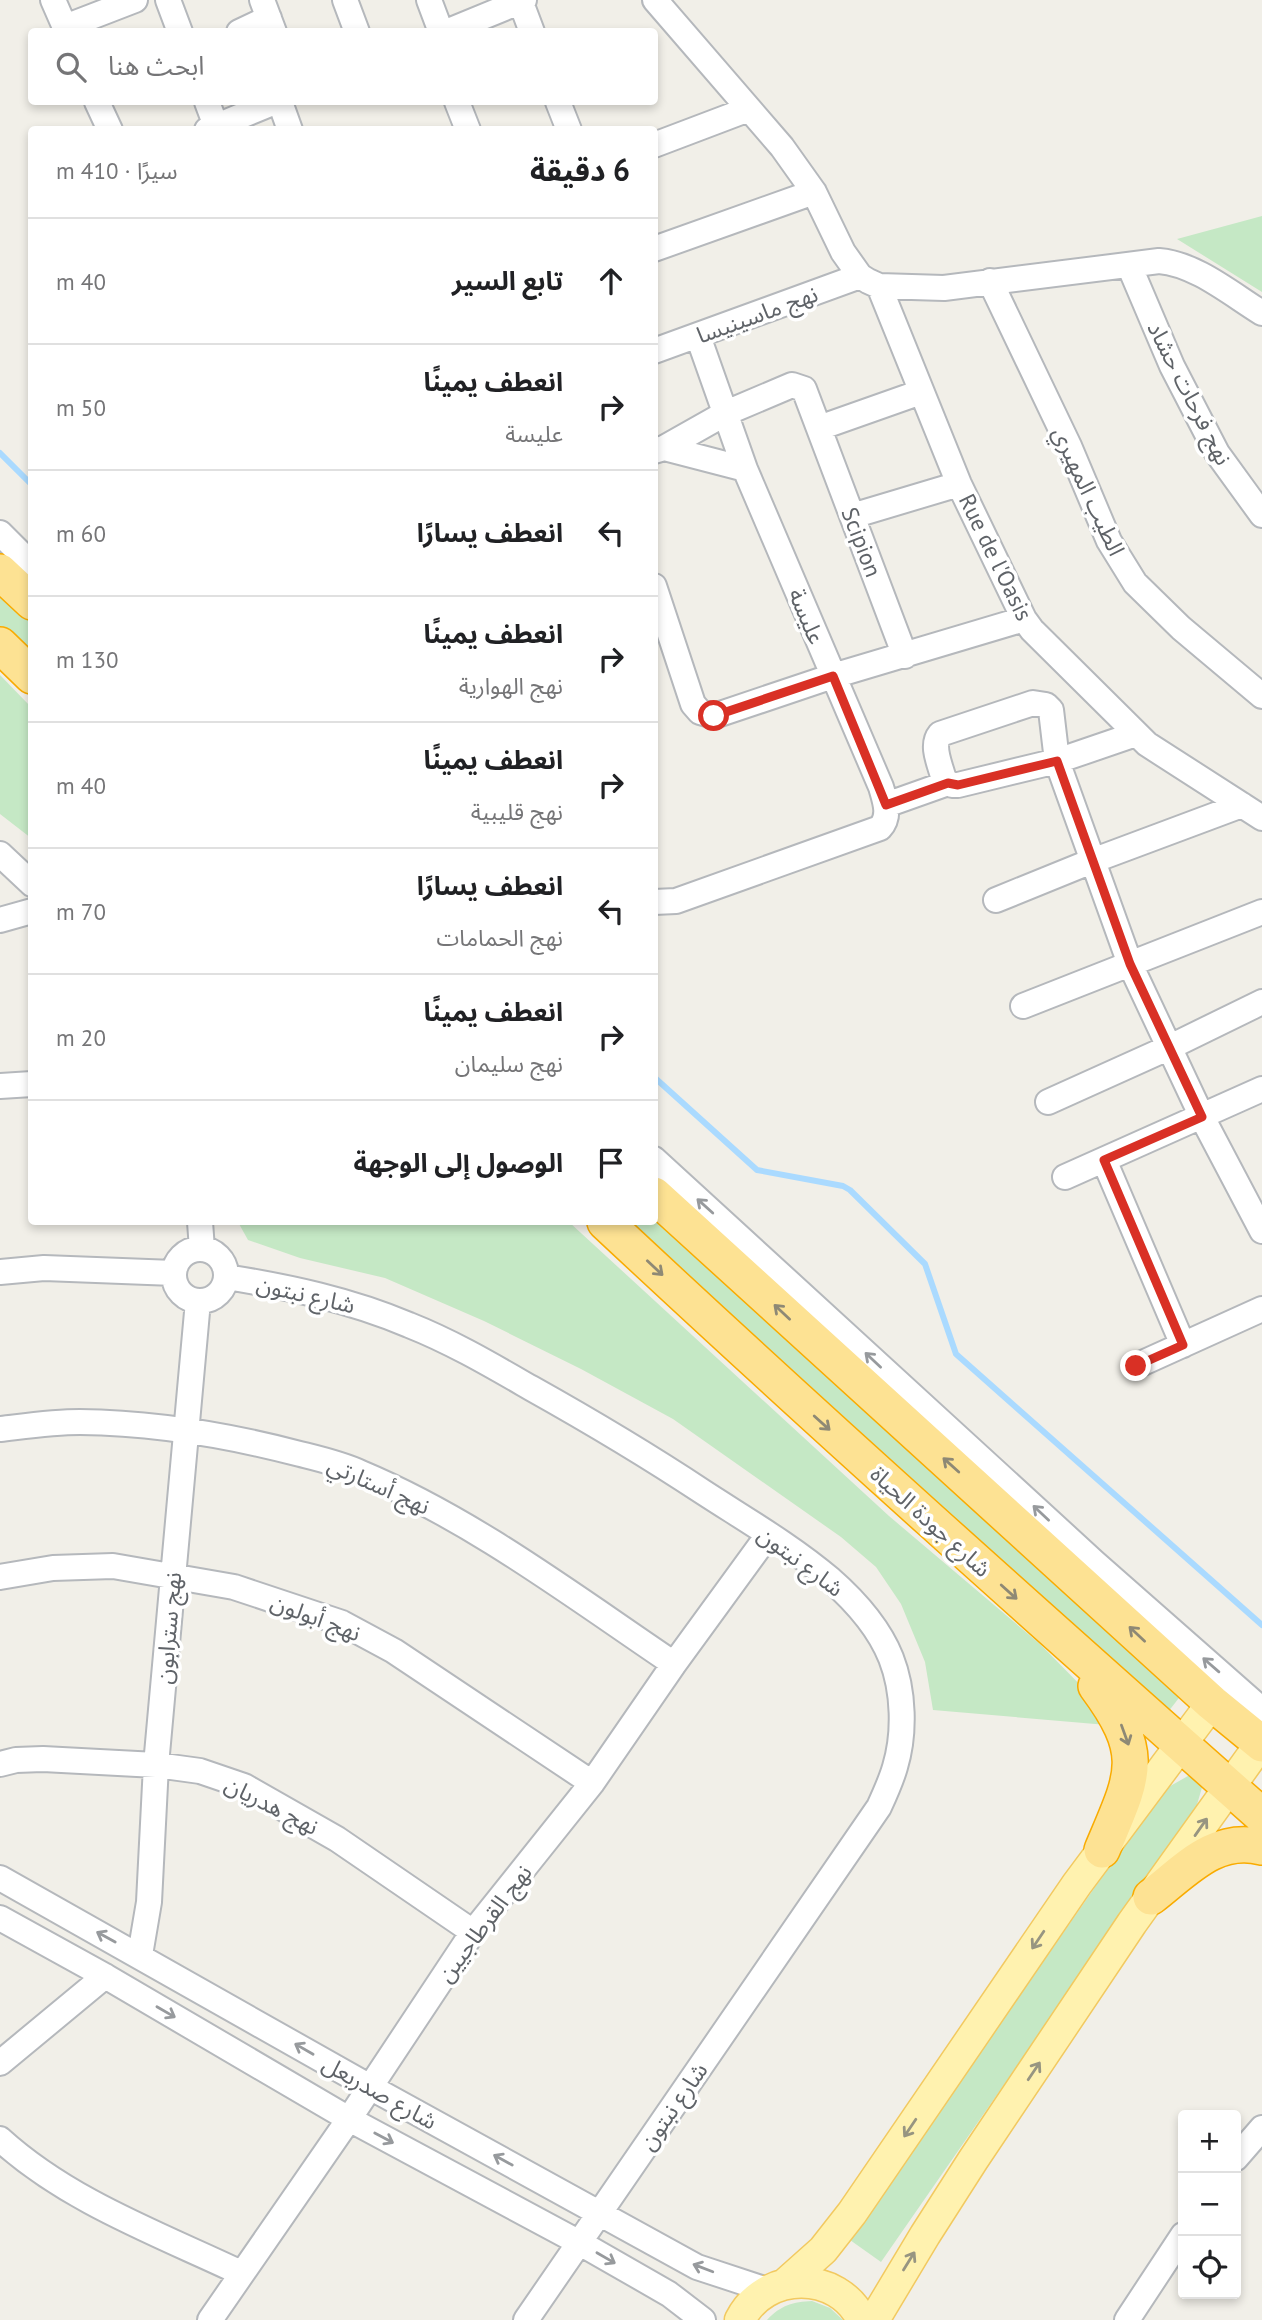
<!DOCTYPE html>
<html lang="ar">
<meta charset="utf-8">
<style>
body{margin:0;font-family:"PT Sans","Noto Sans Arabic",sans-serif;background:#f6f6f6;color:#202124;direction:rtl}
.controls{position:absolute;right:21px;bottom:21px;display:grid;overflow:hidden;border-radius:7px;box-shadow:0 4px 10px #0003}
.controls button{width:63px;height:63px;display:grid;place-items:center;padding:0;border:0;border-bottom:2px solid #e0e0e0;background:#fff;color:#202124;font:35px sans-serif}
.stop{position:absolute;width:21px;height:21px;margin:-16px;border:5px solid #d93025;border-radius:50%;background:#fff}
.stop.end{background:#d93025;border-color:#fff;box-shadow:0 2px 7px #0008}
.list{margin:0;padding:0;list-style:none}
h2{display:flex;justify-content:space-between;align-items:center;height:91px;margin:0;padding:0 28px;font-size:30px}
h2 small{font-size:23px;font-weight:400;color:#757577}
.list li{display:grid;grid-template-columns:46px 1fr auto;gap:21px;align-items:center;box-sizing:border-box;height:126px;padding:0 28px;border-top:2px solid #e0e0e0}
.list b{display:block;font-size:26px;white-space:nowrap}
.list p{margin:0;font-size:23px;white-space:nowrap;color:#757577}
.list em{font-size:23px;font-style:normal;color:#757577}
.icon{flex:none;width:38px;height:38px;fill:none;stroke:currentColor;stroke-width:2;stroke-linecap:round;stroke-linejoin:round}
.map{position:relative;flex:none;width:1262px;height:2320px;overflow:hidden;direction:ltr}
.search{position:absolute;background:#fff;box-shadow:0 4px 10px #0003;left:28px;top:28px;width:630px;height:77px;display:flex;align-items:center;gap:18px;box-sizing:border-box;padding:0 24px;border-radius:7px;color:#757577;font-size:26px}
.panel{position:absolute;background:#fff;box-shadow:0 4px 10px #0003;left:28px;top:126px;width:630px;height:1099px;border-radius:7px;direction:rtl}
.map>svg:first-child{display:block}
.green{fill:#c5e8c5}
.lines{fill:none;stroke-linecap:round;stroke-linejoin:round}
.stream{stroke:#aadaff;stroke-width:6}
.minor-casing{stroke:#b5b8bc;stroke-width:28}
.major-casing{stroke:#f2c960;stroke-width:33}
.highway-casing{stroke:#f9ab00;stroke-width:38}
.minor{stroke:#fff;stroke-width:24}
.major{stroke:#fff2af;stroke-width:30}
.highway{stroke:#fde293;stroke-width:35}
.oneway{stroke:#979a9d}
.oneway2{stroke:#8e8975}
.oneway3{stroke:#979581}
.route{stroke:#d93025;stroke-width:9}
.labels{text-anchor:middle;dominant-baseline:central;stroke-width:7;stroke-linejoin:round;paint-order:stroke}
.street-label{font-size:23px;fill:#5f6368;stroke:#fff}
</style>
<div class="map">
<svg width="1262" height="2320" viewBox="0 0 1262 2320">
<rect width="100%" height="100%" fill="#f1efe8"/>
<path class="green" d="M 1262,216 L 1262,292 L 1177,239 Z
M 0,581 L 31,611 L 31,656 L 0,626 Z
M 0,675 L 31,707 L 31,838 L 0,814 Z
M 655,1205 L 1189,1685 L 1168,1712 L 630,1222 L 654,1222 Z
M 238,1222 L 569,1222 L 889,1516 L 1040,1644 L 1096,1701 L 1107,1725 L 933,1710 L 925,1662 L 901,1604 L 876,1567 L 841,1537 L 673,1419 L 581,1369 L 484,1321 L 385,1278 L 300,1258 L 248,1240 Z
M 1195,1772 L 1203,1784 L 1196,1808 L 881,2262 L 850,2240 L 1111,1864 L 1165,1789 Z
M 812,2301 L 830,2308 L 843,2320 L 767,2320 C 781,2305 793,2302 812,2301 Z"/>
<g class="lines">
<path class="stream" d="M 0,453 L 32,485
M 654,1077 L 757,1170 L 843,1186 L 850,1190 L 925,1264 L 956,1354 L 1262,1625"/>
<g class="minor-casing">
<path id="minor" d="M 53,0 L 67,32
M 168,0 L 180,32
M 262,0 L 274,32
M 345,0 L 357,32
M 429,0 L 441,32
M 520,0 L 532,32
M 655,0 L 782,147 L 814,192 L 843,252 L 860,276 L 868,281 L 879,286 L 944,288 L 1159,261 C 1196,264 1231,294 1262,313
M 65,27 L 135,0
M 239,32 L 269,18
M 446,32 L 524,0
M 97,102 L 110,130
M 207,102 L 216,126
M 280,102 L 290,130
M 457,102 L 468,130
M 558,102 L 569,130
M 207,130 L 275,102
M 654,145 L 749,109
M 654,249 L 814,192
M 1129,265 L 1172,366 L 1217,453 L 1262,515
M 990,281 L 1069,446 L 1109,541 L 1135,583 L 1181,628 L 1262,696
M 879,286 L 959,484 L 1024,619 L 1032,630 L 1147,744 L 1262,818
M 654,351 L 860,276
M 819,428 L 921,392
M 664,448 L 745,469
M 654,451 L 664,448 L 726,413 L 792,385 L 804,389 L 905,656
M 852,516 L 959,484
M 0,533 L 32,565
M 654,586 L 693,704 L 700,712 L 714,716 L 833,676 L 1024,619
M 1136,734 L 1057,761 L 958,785 L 952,785 L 944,780 C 941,766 930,746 940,734 L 1033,703 L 1046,705 L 1051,710 L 1057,761 L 1130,964 L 1202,1117 L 1262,1231
M 886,805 L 948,783
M 0,854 L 32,884
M 996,900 L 1092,861 L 1242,805
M 654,902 L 676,901 L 880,828 C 891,816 885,801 881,787 L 745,469 L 698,336
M 0,920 L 32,911
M 1023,1006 L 1262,912
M 0,1086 L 32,1084
M 1048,1102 L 1170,1047 L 1262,1002
M 654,1159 L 1094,1562 L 1262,1710
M 1104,1160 L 1183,1345
M 1065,1177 L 1262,1089
M 200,1222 L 202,1249
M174 1275a26 26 0 1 1 52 0a26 26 0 1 1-52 0Z
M 0,1272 L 44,1268 L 174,1273
M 226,1277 C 289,1287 350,1300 409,1325 C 452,1342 491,1365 531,1388 C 590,1421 647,1455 703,1492 C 746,1520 791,1546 830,1579 C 854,1600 879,1628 891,1658 C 904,1691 905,1734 895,1767 C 891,1781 885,1794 879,1807 L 526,2320
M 1136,1366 L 1262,1309
M 0,1429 C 26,1426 53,1422 80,1422 C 154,1423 228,1435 300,1454 C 320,1459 342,1464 361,1473 C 473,1520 573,1596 674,1664
M 0,1577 L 53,1568 L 113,1566 L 234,1587 L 342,1623 L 394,1651 L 592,1783
M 0,1764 L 16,1760 L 43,1759 L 156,1765 L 200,1771 L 244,1786 L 337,1839 L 473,1932
M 0,1878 L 370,2087 L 697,2267 L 767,2290
M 0,1918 L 105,1976 L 349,2119 L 580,2243 L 669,2294 L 703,2320
M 140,1955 L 149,1902 L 156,1765 L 198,1301
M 0,2063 L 105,1976
M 0,2139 C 68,2201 159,2234 241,2273
M 1236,2158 L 1262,2128
M 210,2320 L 349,2119 L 473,1932 L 592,1783 L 674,1664 L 768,1535
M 1127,2320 L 1183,2235"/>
</g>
<g class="major-casing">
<path id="major" d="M 786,2283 L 823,2250 L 852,2213 L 1077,1884 L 1212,1703
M 740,2320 C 765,2270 838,2270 862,2320
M 874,2320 L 925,2235 L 973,2160 L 1132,1923 L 1261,1743"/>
</g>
<g class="highway-casing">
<path id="highway" d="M 0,572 L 32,602
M 0,645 L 32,676
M 654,1195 L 1212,1703 L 1262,1744
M 605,1222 C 821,1424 1041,1620 1262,1816
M 1096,1686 C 1148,1756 1133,1776 1102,1850
M 1151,1897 C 1185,1871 1215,1835 1262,1847"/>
</g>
<use href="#minor" class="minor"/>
<use href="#major" class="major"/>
<use href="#highway" class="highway"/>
</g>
<defs><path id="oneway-shaft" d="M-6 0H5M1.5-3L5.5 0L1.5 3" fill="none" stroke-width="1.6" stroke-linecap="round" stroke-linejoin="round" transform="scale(1.75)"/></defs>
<g class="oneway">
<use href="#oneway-shaft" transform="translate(705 1206) rotate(-138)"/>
<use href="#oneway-shaft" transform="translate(873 1360) rotate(-137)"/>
<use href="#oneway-shaft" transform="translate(1041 1513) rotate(-137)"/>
<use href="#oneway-shaft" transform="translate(1211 1665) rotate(-139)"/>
<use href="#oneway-shaft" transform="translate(106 1937) rotate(-151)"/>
<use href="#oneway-shaft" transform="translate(166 2012) rotate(30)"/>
<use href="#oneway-shaft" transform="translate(304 2049) rotate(-150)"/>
<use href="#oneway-shaft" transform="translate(384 2138) rotate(28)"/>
<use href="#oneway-shaft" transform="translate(503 2160) rotate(-151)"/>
<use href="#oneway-shaft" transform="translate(606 2258) rotate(30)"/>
<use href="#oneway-shaft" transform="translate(703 2268) rotate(-159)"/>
</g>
<g class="oneway2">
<use href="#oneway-shaft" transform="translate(655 1268) rotate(43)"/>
<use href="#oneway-shaft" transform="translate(782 1312) rotate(-137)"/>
<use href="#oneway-shaft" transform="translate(822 1423) rotate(42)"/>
<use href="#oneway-shaft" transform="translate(951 1465) rotate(-138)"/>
<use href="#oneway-shaft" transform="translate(1009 1592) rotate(42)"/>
<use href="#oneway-shaft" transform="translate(1137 1634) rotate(-137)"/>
<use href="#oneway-shaft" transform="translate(1125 1735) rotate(70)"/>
</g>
<g class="oneway3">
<use href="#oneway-shaft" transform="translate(1201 1827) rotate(-55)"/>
<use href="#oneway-shaft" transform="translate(1038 1940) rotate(124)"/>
<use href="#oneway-shaft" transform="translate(1034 2071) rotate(-56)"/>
<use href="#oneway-shaft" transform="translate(910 2128) rotate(124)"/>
<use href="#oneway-shaft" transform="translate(909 2261) rotate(-58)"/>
</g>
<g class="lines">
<path class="route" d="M 714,716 L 833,676 L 886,805 L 948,783 L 958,785 L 1057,761 L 1130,964 L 1202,1117 L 1104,1160 L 1183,1345 L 1136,1366"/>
</g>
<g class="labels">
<g class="street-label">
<text transform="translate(757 314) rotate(-20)">نهج ماسينيسا</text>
<text transform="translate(1190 393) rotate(63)">نهج فرحات حشاد</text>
<text transform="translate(1089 491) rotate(65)">الطيب المهيري</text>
<text transform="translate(862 542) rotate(69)">Scipion</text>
<text transform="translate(996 557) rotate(64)">Rue de l'Oasis</text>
<text transform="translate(807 616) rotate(67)">عليسة</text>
<text transform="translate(306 1294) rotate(13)">شارع نبتون</text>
<text transform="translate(379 1485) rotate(24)">نهج أستارتي</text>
<text transform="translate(931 1521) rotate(42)">شارع جودة الحياة</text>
<text transform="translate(801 1561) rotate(37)">شارع نبتون</text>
<text transform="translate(316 1617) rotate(21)">نهج أبولون</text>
<text transform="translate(168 1628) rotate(-85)">نهج سترابون</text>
<text transform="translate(272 1805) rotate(27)">نهج هدريان</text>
<text transform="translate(484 1923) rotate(-53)">نهج القرطاجيين</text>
<text transform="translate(380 2092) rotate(29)">شارع صدربعل</text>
<text transform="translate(673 2106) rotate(-55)">شارع نبتون</text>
</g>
</g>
</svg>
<div class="controls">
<button>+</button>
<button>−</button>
<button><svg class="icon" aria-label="locate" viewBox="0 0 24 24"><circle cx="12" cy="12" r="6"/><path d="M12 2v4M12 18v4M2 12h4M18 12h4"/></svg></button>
</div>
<div class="stop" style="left:714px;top:716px"></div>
<div class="stop end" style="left:1136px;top:1366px"></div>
<div class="search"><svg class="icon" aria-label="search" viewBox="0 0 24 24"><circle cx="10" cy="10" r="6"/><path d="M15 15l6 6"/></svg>ابحث هنا</div>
<section class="panel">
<h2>6 دقيقة<small>سيرًا · 410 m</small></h2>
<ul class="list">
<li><svg class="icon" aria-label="ahead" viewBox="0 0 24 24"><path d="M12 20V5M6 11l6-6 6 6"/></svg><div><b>تابع السير</b></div><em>40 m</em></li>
<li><svg class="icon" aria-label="right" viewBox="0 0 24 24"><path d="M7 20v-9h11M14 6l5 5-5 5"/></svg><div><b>انعطف يمينًا</b><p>عليسة</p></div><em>50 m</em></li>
<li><svg class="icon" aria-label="left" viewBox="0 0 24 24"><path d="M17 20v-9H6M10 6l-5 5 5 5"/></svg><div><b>انعطف يسارًا</b></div><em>60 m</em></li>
<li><svg class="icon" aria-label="right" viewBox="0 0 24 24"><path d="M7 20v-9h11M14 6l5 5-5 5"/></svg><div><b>انعطف يمينًا</b><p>نهج الهوارية</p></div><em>130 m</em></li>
<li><svg class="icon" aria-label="right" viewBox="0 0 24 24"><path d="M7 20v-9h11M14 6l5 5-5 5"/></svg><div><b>انعطف يمينًا</b><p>نهج قليبية</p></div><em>40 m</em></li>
<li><svg class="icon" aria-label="left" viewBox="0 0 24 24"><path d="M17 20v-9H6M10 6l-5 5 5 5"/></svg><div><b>انعطف يسارًا</b><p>نهج الحمامات</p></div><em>70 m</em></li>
<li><svg class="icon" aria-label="right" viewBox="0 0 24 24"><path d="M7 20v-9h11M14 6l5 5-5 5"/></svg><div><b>انعطف يمينًا</b><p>نهج سليمان</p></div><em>20 m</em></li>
<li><svg class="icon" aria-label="arrive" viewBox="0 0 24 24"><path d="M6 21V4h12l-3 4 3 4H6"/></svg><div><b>الوصول إلى الوجهة</b></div></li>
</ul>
</section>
</div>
